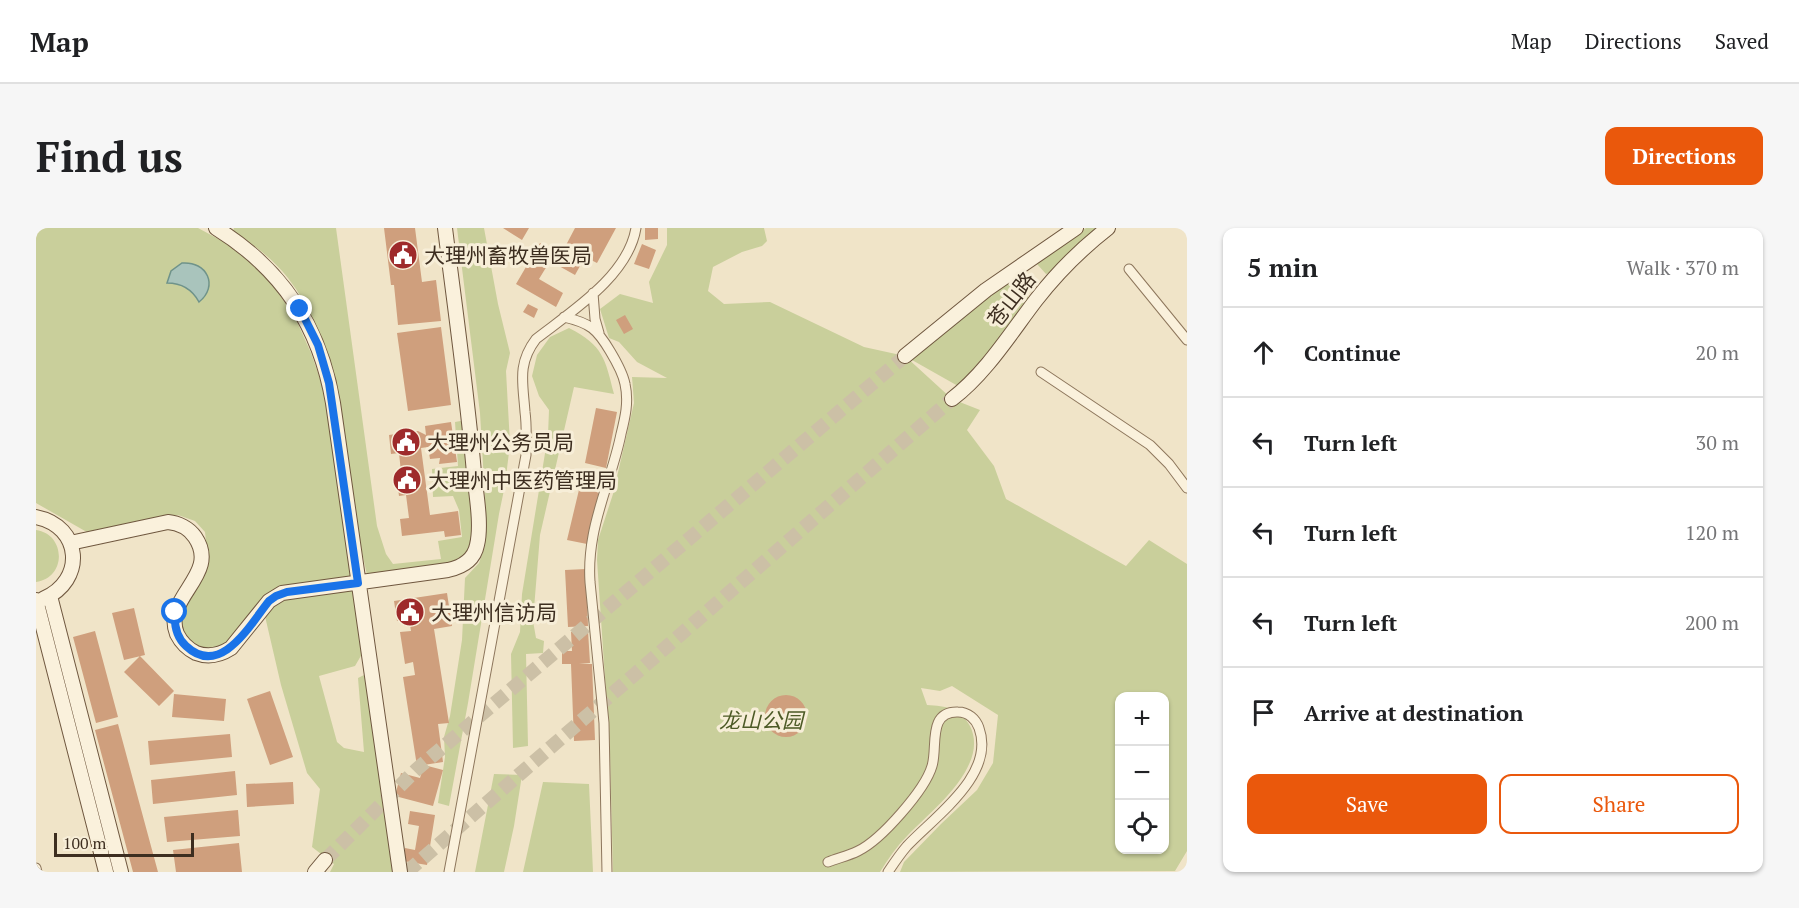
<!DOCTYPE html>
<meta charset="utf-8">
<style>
body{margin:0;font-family:"PT Serif","Noto Sans SC",serif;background:#f6f6f6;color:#202124}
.controls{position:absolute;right:18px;bottom:18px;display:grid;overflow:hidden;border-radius:12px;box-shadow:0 2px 4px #0004}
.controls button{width:54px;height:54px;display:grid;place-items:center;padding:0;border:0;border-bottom:2px solid #e0e0e0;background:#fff;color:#202124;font:30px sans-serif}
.scale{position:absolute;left:18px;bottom:15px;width:140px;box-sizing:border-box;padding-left:6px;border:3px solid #3d2e20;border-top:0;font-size:16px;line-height:21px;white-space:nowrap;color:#3d2e20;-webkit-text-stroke:4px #f7eed8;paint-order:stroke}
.stop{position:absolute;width:18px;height:18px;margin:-14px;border:4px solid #1a73e8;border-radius:50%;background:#fff}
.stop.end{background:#1a73e8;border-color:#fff;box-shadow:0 2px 6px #0008}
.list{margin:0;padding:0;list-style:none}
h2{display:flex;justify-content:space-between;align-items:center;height:78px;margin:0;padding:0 24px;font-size:26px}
h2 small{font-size:20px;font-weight:400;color:#757577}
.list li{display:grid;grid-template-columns:39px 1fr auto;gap:18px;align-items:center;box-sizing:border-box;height:90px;padding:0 24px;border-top:2px solid #e0e0e0}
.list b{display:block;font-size:22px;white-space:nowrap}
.list em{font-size:20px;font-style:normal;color:#757577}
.actions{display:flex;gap:12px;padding:18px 24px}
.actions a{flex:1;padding:14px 0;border:2px solid #ea580c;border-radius:12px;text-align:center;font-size:21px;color:#ea580c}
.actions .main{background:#ea580c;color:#fff}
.icon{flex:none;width:33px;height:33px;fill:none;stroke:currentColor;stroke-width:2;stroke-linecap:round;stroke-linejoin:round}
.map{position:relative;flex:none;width:1151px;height:644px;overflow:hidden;border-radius:12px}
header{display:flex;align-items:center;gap:36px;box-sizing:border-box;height:84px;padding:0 30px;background:#fff;border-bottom:2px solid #e0e0e0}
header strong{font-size:28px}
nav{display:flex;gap:33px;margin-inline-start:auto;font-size:21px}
.intro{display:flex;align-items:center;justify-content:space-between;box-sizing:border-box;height:144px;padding:0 36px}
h1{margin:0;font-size:42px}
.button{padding:15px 27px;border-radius:12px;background:#ea580c;color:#fff;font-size:21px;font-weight:700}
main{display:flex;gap:36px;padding:0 36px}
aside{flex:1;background:#fff;border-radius:12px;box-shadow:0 2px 4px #0004}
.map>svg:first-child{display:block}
.green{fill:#c9cf9b;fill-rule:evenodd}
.water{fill:#a9c4bc;stroke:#6f938a;stroke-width:1.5}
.building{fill:#cf9f7d}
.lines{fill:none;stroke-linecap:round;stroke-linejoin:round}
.secondary-tunnel{stroke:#ccc0a6;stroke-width:14;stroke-dasharray:14 7;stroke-linecap:butt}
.street-casing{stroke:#8d765c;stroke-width:11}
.secondary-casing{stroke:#6f573f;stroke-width:16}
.street{stroke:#faf1dc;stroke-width:9}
.secondary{stroke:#faf1dc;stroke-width:14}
.route{stroke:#1a73e8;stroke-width:8}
.labels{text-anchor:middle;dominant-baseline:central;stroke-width:6;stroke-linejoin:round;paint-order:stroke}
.poi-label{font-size:21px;fill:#3d2e20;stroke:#f7eed8;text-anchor:start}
.street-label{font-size:21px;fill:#3d2e20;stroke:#f7eed8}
.park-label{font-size:21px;font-style:italic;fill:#4d5a26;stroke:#f7eed8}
</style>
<header>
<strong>Map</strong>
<nav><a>Map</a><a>Directions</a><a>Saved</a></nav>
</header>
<div class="intro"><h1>Find us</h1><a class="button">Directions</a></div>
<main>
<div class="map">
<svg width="1151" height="644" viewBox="0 0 1151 644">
<rect width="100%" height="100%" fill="#f0e4c8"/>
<path class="green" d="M 0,0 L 162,0 L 188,14 L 227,44 L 258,87 L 275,125 L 288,162 L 312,314 L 326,426 L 319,438 L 283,448 L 301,514 L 308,520 L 328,524 L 322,450 L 330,446 L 357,644 L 294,644 L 298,636 L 276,619 L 284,561 L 271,545 L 245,457 L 225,371 L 193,413 L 184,418 L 173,421 L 160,419 L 153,415 L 147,405 L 144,390 L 145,380 L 167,348 L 172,332 L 169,304 L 159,293 L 142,287 L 56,307 L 0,275 Z
M 198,0 L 300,0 L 341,298 L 350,326 L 357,336 L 405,331 L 402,313 L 426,309 L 423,282 L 417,268 L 397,269 L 396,241 L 422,238 L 419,194 L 430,192 L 437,309 L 433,324 L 418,338 L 331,347 C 308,251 314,130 252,50 C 237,31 217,16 197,3 Z
M 421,0 L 448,0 L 462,76 L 474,125 L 470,143 L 474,216 L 469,257 L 463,286 L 432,475 L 413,578 L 402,575 L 409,529 L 408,509 L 414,488 L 426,412 L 429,350 L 443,335 L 449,318 L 450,288 L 444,185 Z
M 631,0 L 728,0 L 731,13 L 726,18 L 706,24 L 677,39 L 672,63 L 688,76 L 734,74 L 828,119 L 869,128 L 916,171 L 944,182 L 931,202 L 958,238 L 970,271 L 1090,338 L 1113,312 L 1151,336 L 1151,623 L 1139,643 L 864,644 L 868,634 L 905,596 L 941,562 L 957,535 L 962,487 L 916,458 L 904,463 L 885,460 L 891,477 C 910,478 924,480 934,498 C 954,538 895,583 872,607 C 861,618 852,631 844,644 L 577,644 L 574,525 L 561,332 L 562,312 L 577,266 L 598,175 L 596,149 L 631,150 L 601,134 L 583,114 L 573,110 L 564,81 L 584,66 L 617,75 L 613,54 L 631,17 ZM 1084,469 L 1128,469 L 1128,622 L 1084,622 Z
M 1050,0 L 1061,0 L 1013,45 L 1010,46 L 1001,36 L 1003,32 Z
M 979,52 L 986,55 L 992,61 L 992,70 L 957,118 L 922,158 L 876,132 L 935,81 L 971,55 Z
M 533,100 C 568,118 569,131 578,166 L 538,159 L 504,307 L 497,393 L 500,410 L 508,413 L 507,425 L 490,426 L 492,518 L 477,520 L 475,426 L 484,404 L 486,366 L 512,207 L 513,182 L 503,168 L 496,148 L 501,127 L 514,109 Z
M 0,302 C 30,306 31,350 0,354 Z
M 458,546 L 486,547 L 478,598 L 468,644 L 439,644 Z
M 507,554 L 553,556 L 557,644 L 487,644 Z"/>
<path class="water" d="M 146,35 C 171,33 183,58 163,74 C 156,61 145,55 131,55 L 135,43 Z"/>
<path class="building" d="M 348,0 L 379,0 L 386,54 L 400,52 L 405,93 L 362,97 L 358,57 L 355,57 Z
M 467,0 L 493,0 L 486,12 Z
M 539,0 L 580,0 L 561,35 L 529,19 Z
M 609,0 L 622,0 L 622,11 L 609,12 Z
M 504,15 L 544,38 L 539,47 L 514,33 L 503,51 L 527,65 L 520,79 L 480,56 Z
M 606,16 L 620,22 L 613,41 L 598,36 Z
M 492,76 L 502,81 L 498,90 L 487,84 Z
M 589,87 L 597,101 L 588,106 L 580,92 Z
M 405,99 L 415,177 L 372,183 L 361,105 Z
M 560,180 L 581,184 L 570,240 L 549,235 Z
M 415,194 L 421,234 L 403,236 L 404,230 L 394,231 L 392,219 L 385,220 L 394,287 L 422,283 L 425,307 L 409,309 L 408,303 L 366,308 L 364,291 L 373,290 L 370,267 L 363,268 L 360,245 L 365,244 L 363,225 L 355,226 L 353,207 L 382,203 L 390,207 L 389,198 Z
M 547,245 L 566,250 L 551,316 L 531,312 Z
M 550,341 L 552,398 L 532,399 L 529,342 Z
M 411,365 L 416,398 L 398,401 L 413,495 L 402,496 L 407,534 L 381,538 L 367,449 L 379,447 L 377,434 L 369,436 L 364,404 L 375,403 L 373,391 L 361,393 L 358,373 Z
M 98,380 L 109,427 L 88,432 L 76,385 Z
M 59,403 L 82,489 L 60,495 L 37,409 Z
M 552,403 L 554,435 L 543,436 L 556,436 L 559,512 L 538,513 L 535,436 L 526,436 L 526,423 L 536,423 L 535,404 Z
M 104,428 L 138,463 L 123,478 L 88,444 Z
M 234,463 L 257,529 L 234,537 L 211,471 Z
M 138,466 L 190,471 L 188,493 L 136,489 Z
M729 488a21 21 0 1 1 42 0a21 21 0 1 1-42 0Z
M 82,496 L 122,644 L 97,644 L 59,502 Z
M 194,506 L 196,529 L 114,537 L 112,513 Z
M 388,537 L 407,542 L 397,578 L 359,568 L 365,545 L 384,550 Z
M 199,543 L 201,567 L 117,576 L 115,552 Z
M 257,554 L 258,576 L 211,579 L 210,556 Z
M 202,582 L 204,608 L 131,614 L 128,589 Z
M 374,583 L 399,587 L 391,637 L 367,633 L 369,620 L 379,622 L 383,598 L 372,596 Z
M 203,615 L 206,644 L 140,644 L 137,622 Z"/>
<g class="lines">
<path class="secondary-tunnel" d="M 289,632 L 381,541 L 869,128
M 371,644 L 916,171"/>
<g class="street-casing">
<path id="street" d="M 1093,41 L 1151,112
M 557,65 L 559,91 L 563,105
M 528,89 C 554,95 561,101 574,123 C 580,133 587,145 589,156 C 593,174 589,190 585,206 C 578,241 563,274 557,308 C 554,324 553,339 554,354 L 568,495 L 571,644
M 1005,144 L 1114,217 L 1133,236 L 1151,260
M 792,634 C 802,630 812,628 822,623 C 845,612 889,562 896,538 C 902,519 891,483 922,484 C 932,484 940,491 943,500 C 960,547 898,589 871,618 C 864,626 858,635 852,644
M 0,640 L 1,644
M 413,644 L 490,227 C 490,213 491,198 489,184 C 487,155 481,136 500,111 C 536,83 592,48 600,0"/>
</g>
<g class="secondary-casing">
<path id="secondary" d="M 180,0 C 246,41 284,98 297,175 L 364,644
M 869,128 L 950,62 L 1040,0
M 916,171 C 950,145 974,106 1000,72 C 1021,45 1045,21 1072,0
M 0,289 C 46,298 50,353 7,371
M 34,315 L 132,294 C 142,295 153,300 159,309 C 185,347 126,369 141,406 C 145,414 152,421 160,425 C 173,430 184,427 195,420 L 233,373 L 246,365 L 412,342 C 426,339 438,332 441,317 C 446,296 440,266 438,245 C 431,163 419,81 409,0
M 14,368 L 85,644
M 0,372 L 70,644
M 279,644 L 289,632"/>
</g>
<use href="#street" class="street"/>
<use href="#secondary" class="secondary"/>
</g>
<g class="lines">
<path class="route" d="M 139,384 C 138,397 140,409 150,418 C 185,451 215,395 233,373 L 240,368 L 251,364 L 322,355 L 293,155 L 282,117 L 264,81"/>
</g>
<defs>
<g id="civic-disc" transform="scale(1.5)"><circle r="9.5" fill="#9e2a2b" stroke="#f7eed8"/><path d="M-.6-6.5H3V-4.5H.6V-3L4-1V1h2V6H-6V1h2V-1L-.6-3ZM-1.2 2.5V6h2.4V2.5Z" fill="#fff"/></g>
</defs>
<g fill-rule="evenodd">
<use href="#civic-disc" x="367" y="27"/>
<use href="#civic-disc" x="370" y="214"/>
<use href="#civic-disc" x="371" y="252"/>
<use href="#civic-disc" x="374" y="384"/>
</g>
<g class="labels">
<g class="poi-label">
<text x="388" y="27">大理州畜牧兽医局</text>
<text x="391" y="214">大理州公务员局</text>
<text x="392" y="252">大理州中医药管理局</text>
<text x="395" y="384">大理州信访局</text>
</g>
<g class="street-label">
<text transform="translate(975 71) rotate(-52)">苍山路</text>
</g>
<g class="park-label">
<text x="725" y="492">龙山公园</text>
</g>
</g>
</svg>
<div class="controls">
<button>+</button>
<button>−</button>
<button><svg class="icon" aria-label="locate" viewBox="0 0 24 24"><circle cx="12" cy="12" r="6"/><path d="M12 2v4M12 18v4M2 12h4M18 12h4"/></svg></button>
</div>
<div class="scale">100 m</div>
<div class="stop" style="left:139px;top:384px"></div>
<div class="stop end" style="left:264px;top:81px"></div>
</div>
<aside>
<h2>5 min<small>Walk · 370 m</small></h2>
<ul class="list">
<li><svg class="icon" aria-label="ahead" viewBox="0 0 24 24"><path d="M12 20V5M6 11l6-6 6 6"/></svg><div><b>Continue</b></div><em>20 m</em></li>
<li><svg class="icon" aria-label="left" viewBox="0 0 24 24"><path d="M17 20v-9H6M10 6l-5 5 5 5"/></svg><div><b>Turn left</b></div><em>30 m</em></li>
<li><svg class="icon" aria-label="left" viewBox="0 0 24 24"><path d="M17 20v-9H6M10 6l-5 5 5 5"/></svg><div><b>Turn left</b></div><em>120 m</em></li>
<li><svg class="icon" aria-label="left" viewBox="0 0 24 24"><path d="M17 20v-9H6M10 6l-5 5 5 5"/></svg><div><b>Turn left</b></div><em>200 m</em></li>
<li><svg class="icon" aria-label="arrive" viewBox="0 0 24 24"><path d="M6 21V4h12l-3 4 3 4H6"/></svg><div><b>Arrive at destination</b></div></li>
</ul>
<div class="actions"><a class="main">Save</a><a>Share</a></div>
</aside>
</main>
